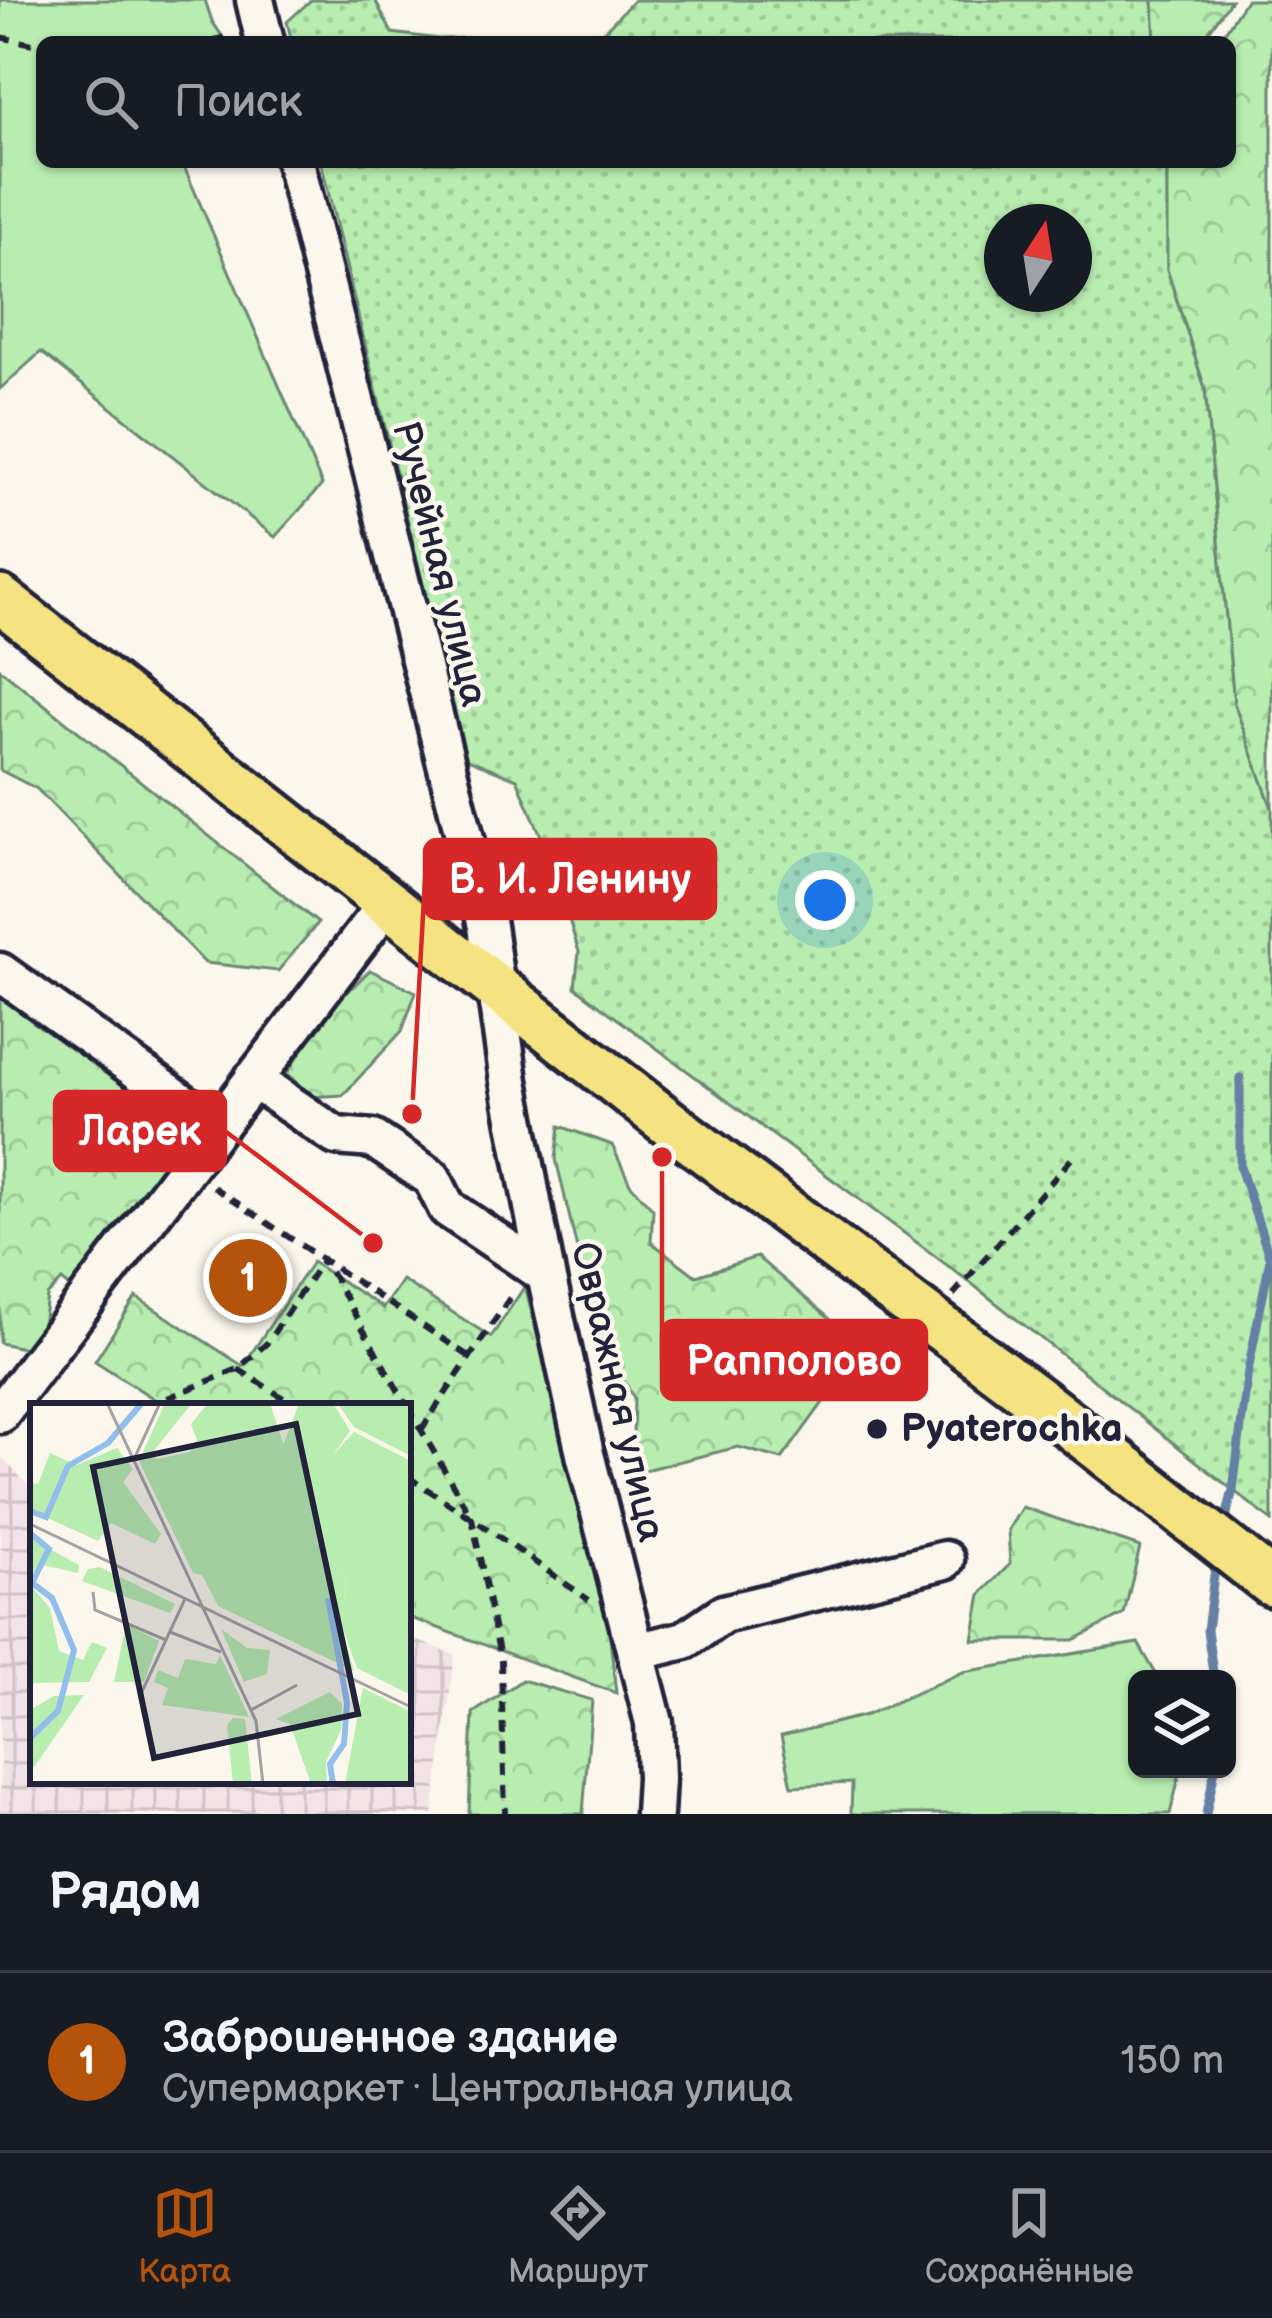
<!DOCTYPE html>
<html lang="ru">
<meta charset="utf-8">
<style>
body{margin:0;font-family:"Balsamiq Sans",sans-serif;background:#20242c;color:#f1f3f6}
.controls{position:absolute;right:36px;bottom:36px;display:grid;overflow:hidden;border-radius:18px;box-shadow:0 3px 9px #0004}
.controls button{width:108px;height:108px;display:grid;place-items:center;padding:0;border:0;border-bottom:3px solid #363941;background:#171b24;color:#f1f3f6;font:60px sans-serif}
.compass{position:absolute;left:984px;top:204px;width:108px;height:108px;border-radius:50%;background:#171b24;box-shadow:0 3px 9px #0004;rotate:12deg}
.you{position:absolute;left:825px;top:900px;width:42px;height:42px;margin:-30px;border:9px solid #fff;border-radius:50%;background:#1a73e8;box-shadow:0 0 0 18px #1a73e833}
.badge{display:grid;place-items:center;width:78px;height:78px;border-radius:50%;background:#b45309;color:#fff;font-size:39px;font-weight:700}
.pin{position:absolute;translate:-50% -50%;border:6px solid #fff;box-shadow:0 3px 12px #0006}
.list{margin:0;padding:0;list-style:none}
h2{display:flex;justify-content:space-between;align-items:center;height:156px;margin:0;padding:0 48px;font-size:51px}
h2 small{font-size:39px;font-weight:400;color:#9ea1a6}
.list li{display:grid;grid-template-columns:78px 1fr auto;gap:36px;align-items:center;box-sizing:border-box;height:180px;padding:0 48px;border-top:3px solid #363941}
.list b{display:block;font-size:45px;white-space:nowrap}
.list p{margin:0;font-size:39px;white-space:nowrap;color:#9ea1a6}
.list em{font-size:39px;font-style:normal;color:#9ea1a6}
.icon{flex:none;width:66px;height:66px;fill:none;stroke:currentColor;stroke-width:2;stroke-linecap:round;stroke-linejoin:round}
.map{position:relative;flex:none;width:1272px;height:1814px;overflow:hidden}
.search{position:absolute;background:#171b24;box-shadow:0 3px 9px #0004;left:36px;right:36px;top:36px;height:132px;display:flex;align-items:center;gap:30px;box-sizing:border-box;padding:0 42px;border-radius:18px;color:#9ea1a6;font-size:45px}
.sheet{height:336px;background:#171b24}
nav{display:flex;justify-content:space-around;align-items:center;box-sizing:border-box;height:168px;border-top:3px solid #363941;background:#171b24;font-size:33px;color:#9ea1a6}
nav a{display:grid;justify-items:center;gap:6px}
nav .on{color:#b45309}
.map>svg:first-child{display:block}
.industrial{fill:url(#industrial-grid)}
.grass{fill:url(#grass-dots);stroke:#6c8875;stroke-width:3;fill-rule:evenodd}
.forest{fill:url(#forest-crowns);stroke:#6c8875;stroke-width:3}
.garden{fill:#b7edaf;stroke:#6c8875;stroke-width:3}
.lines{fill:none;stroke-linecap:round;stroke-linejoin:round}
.stream{stroke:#6580a5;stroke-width:9}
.minor-casing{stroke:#22223b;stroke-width:45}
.major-casing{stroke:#22223b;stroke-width:54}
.path{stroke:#22223b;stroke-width:6;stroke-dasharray:12 9;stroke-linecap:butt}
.minor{stroke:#fbf7ec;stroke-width:36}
.major{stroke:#f5e382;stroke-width:45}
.poi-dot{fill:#22223b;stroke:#fbf7ec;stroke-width:4.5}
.labels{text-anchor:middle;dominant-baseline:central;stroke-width:9;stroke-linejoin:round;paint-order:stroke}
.street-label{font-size:39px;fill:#22223b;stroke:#fbf7ec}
.poi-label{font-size:39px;font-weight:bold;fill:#22223b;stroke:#fbf7ec;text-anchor:start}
.inset-river{fill:none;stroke:#92beeb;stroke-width:6}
.inset-road{fill:none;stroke:#a4a2a5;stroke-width:3}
.view{fill:#22223b;fill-opacity:0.15;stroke:#22223b;stroke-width:6}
.inset-edge{fill:none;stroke:#22223b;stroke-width:6}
.leader{fill:none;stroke:#d62828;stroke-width:4.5}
.callout-dot{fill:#d62828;stroke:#fbf7ec;stroke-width:4.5}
.callout{fill:#d62828;stroke:#d62828;stroke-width:4.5}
.callout-label{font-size:42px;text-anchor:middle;font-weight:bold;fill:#fff}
</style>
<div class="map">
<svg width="1272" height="1814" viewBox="0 0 1272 1814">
<defs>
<pattern id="industrial-grid" width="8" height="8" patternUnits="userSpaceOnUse" patternTransform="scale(3)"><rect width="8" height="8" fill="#f2e3e7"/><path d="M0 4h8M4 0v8" fill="none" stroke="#cfc2c7"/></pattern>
<pattern id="grass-dots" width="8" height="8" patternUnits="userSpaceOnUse" patternTransform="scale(3)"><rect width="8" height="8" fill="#b7edaf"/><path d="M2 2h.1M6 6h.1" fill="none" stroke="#9dcb97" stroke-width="1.8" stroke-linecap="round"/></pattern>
<pattern id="forest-crowns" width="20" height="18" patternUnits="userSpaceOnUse" patternTransform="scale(3)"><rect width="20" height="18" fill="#b7edaf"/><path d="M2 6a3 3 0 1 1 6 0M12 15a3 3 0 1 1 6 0" fill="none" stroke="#9dcb97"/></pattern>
</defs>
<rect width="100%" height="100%" fill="#fbf7ec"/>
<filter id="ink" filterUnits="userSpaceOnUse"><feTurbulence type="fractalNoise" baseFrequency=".00833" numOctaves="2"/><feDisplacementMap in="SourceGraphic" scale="24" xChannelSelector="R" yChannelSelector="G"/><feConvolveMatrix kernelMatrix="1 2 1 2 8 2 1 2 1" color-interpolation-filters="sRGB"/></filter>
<g filter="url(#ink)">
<path class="industrial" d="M 0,1456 L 33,1490 L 33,1781 L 408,1781 L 408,1637 L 455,1655 L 433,1814 L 0,1814 Z"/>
<path class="grass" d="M 311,0 L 375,0 L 392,33 L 439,39 L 603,32 L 634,0 L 1153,0 L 1155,42 L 292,42 L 287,22 Z
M 321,162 L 1167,162 L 1167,269 L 1205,388 L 1234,703 L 1272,808 L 1272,1521 L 967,1280 L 575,987 L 579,952 L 549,855 L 517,779 L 465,758 ZM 1002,222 L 1074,222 L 1074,294 L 1002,294 Z"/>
<path class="forest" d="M 1153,0 L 1231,0 L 1201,42 L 1155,42 Z
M 1246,0 L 1272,0 L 1272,808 L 1234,703 L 1205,388 L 1167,269 L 1167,162 L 1230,162 L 1230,42 L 1218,42 Z
M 0,669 L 318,923 L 278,971 L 205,963 L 37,789 L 0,770 Z
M 370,970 L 416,992 L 402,1031 L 343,1095 L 310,1097 L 287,1073 L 326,1013 Z
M 0,983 L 163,1094 L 175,1122 L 171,1157 L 95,1253 L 96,1268 L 77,1293 L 62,1281 L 47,1296 L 43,1326 L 32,1350 L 0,1343 Z
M 560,1126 L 612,1145 L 630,1184 L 653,1209 L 651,1242 L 696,1276 L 757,1257 L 830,1319 L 825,1400 L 782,1459 L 738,1447 L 632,1473 L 634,1398 L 598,1339 L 556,1159 Z
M 312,1262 L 383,1308 L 402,1280 L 491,1337 L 525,1286 L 609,1628 L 616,1693 L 408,1617 L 408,1406 L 165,1406 L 95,1361 L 136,1297 L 243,1366 Z
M 1022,1507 L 1140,1547 L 1124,1614 L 1074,1640 L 973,1640 L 981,1594 L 1010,1564 L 1008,1530 Z
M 522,1680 L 592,1700 L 583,1814 L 469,1814 L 473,1713 Z"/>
<path class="garden" d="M 0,0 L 205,0 L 212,21 L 226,42 L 42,42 L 42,162 L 182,162 L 322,485 L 275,537 L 41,352 L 0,389 Z
M 1138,1643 L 1159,1679 L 1137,1679 L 1137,1769 L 1181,1769 L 1170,1814 L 851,1814 L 852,1783 L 792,1786 L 781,1736 L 866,1715 L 963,1672 Z"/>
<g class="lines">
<path class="stream" d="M 1224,1526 L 1233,1490 L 1248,1371 L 1270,1259 L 1240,1167 L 1240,1078
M 1214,1679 L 1207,1630 L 1216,1560
M 1206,1814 L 1215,1769"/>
<g class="minor-casing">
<path id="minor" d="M 255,0 L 265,42
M 295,162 L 487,926 L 509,1081 L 546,1275 L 585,1454 L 654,1723 L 656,1778 L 654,1814
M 0,972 L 217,1127
M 253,1079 L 336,1136 L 373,1139 L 432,1178 L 447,1208 L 546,1275
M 0,1414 L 388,902
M 636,1652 L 685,1640 L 723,1614 L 945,1560"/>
</g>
<g class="major-casing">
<path id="major" d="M 0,599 L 679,1131 L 1039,1401 L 1272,1583"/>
</g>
<path class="path" d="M 0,37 L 42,46
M 213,42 L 232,33
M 213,1187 L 470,1357
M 953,1295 L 1072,1158
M 238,1369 L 296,1406
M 148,1406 L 238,1369 L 267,1343 L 323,1259 L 407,1406
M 408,1407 L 472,1518 L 501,1662 L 505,1814
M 421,1430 L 513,1293
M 408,1477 L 472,1518 L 589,1600"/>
<use href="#minor" class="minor"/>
<use href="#major" class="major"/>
</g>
</g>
<circle class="poi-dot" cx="877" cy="1429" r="12"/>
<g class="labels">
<g class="street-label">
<text transform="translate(439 564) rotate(76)">Ручейная улица</text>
<text transform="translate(617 1392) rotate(77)">Овражная улица</text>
</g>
<g class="poi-label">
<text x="901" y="1429">Pyaterochka</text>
</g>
</g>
<g transform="translate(30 1403)">
<rect width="381" height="381" fill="#fbf7ec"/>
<path d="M 135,0 L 162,0 L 122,50 L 127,56 L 160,49 L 167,37 L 161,21 L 178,0 L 240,0 L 284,135 L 317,177 L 311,221 L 324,268 L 188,203 L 172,172 L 163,170 L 109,58 Z" fill="#b7edaf"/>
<path d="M 269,0 L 303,0 L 320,28 L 303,52 L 324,29 L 381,58 L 381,292 L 327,265 L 311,221 L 317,177 L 284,135 L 258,68 L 253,43 ZM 307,0 L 381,0 L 381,53 L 324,24 ZM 70,164 L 145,201 L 140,210 L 52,178 L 58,166 ZM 96,221 L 129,238 L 114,279 L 84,279 ZM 191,226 L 217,245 L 240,247 L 237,271 L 214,279 ZM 190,252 L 219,314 L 132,302 L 138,285 L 124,279 L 128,267 L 148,275 L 155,256 L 186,261 ZM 333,285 L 381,309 L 381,381 L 315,381 ZM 54,292 L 4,364 L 0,362 L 0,307 L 24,293 ZM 203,315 L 215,316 L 222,381 L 203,381 L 197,322 Z" fill="#b7edaf"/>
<path d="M 87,45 L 103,66 L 93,79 L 131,131 L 125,141 L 81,120 L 68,138 L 0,107 L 0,80 L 8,81 L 20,50 L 47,62 ZM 0,135 L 49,162 L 48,170 L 9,161 L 0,175 ZM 0,182 L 20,205 L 29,248 L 53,257 L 62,239 L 77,245 L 59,279 L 0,280 ZM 300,289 L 312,301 L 311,327 L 296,359 L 297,381 L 281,381 L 260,321 L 246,316 Z" fill="#b7edaf"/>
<path class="inset-river" d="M 0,108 L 16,114 L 38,63 L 78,40 L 112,0M 0,130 L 19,146 L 2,180 L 22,195 L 44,247 L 28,308 L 0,335M 298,195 L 317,300 L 314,341 L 300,361 L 303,381"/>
<path class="inset-road" d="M 77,0 L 226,318 L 233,381M 104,56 L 130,0M 0,121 L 381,304M 63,189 L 65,207 L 136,237M 140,229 L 191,249M 109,295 L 155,196M 221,307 L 267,282"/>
<path class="view" d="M 266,21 L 328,311 L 124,355 L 63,64 Z"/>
<rect width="381" height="381" class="inset-edge"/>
</g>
<path class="leader" d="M412 1114L425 879M373 1243L225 1131M662 1157L662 1360"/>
<g class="callout-dot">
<circle cx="412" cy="1114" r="12"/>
<circle cx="373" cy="1243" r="12"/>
<circle cx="662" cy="1157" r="12"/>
</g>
<g class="callout">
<rect x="425" y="840" width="290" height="78" rx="12"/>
<rect x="55" y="1092" width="170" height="78" rx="12"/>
<rect x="662" y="1321" width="264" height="78" rx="12"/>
</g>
<g class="callout-label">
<text x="570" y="893">В. И. Ленину</text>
<text x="140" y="1145">Ларек</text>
<text x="794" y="1375">Рапполово</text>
</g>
</svg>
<div class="controls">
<button><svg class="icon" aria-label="layers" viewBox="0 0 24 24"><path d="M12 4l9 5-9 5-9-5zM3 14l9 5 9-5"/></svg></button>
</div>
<svg class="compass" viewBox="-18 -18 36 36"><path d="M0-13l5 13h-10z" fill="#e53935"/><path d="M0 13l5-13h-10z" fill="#9ea1a6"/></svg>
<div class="you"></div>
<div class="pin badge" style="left:248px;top:1278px">1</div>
<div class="search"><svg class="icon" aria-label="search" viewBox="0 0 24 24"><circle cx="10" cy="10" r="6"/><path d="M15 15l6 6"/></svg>Поиск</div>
</div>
<section class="sheet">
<h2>Рядом<small></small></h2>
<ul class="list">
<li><span class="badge">1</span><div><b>Заброшенное здание</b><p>Супермаркет · Центральная улица</p></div><em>150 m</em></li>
</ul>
</section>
<nav>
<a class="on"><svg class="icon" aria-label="map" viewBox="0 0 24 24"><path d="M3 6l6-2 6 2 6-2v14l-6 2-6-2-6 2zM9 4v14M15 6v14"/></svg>Карта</a>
<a><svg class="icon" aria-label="directions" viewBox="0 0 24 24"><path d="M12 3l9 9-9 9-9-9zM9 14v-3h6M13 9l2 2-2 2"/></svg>Маршрут</a>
<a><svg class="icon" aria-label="saved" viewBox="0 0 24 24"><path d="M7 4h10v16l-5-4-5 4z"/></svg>Сохранённые</a>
</nav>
